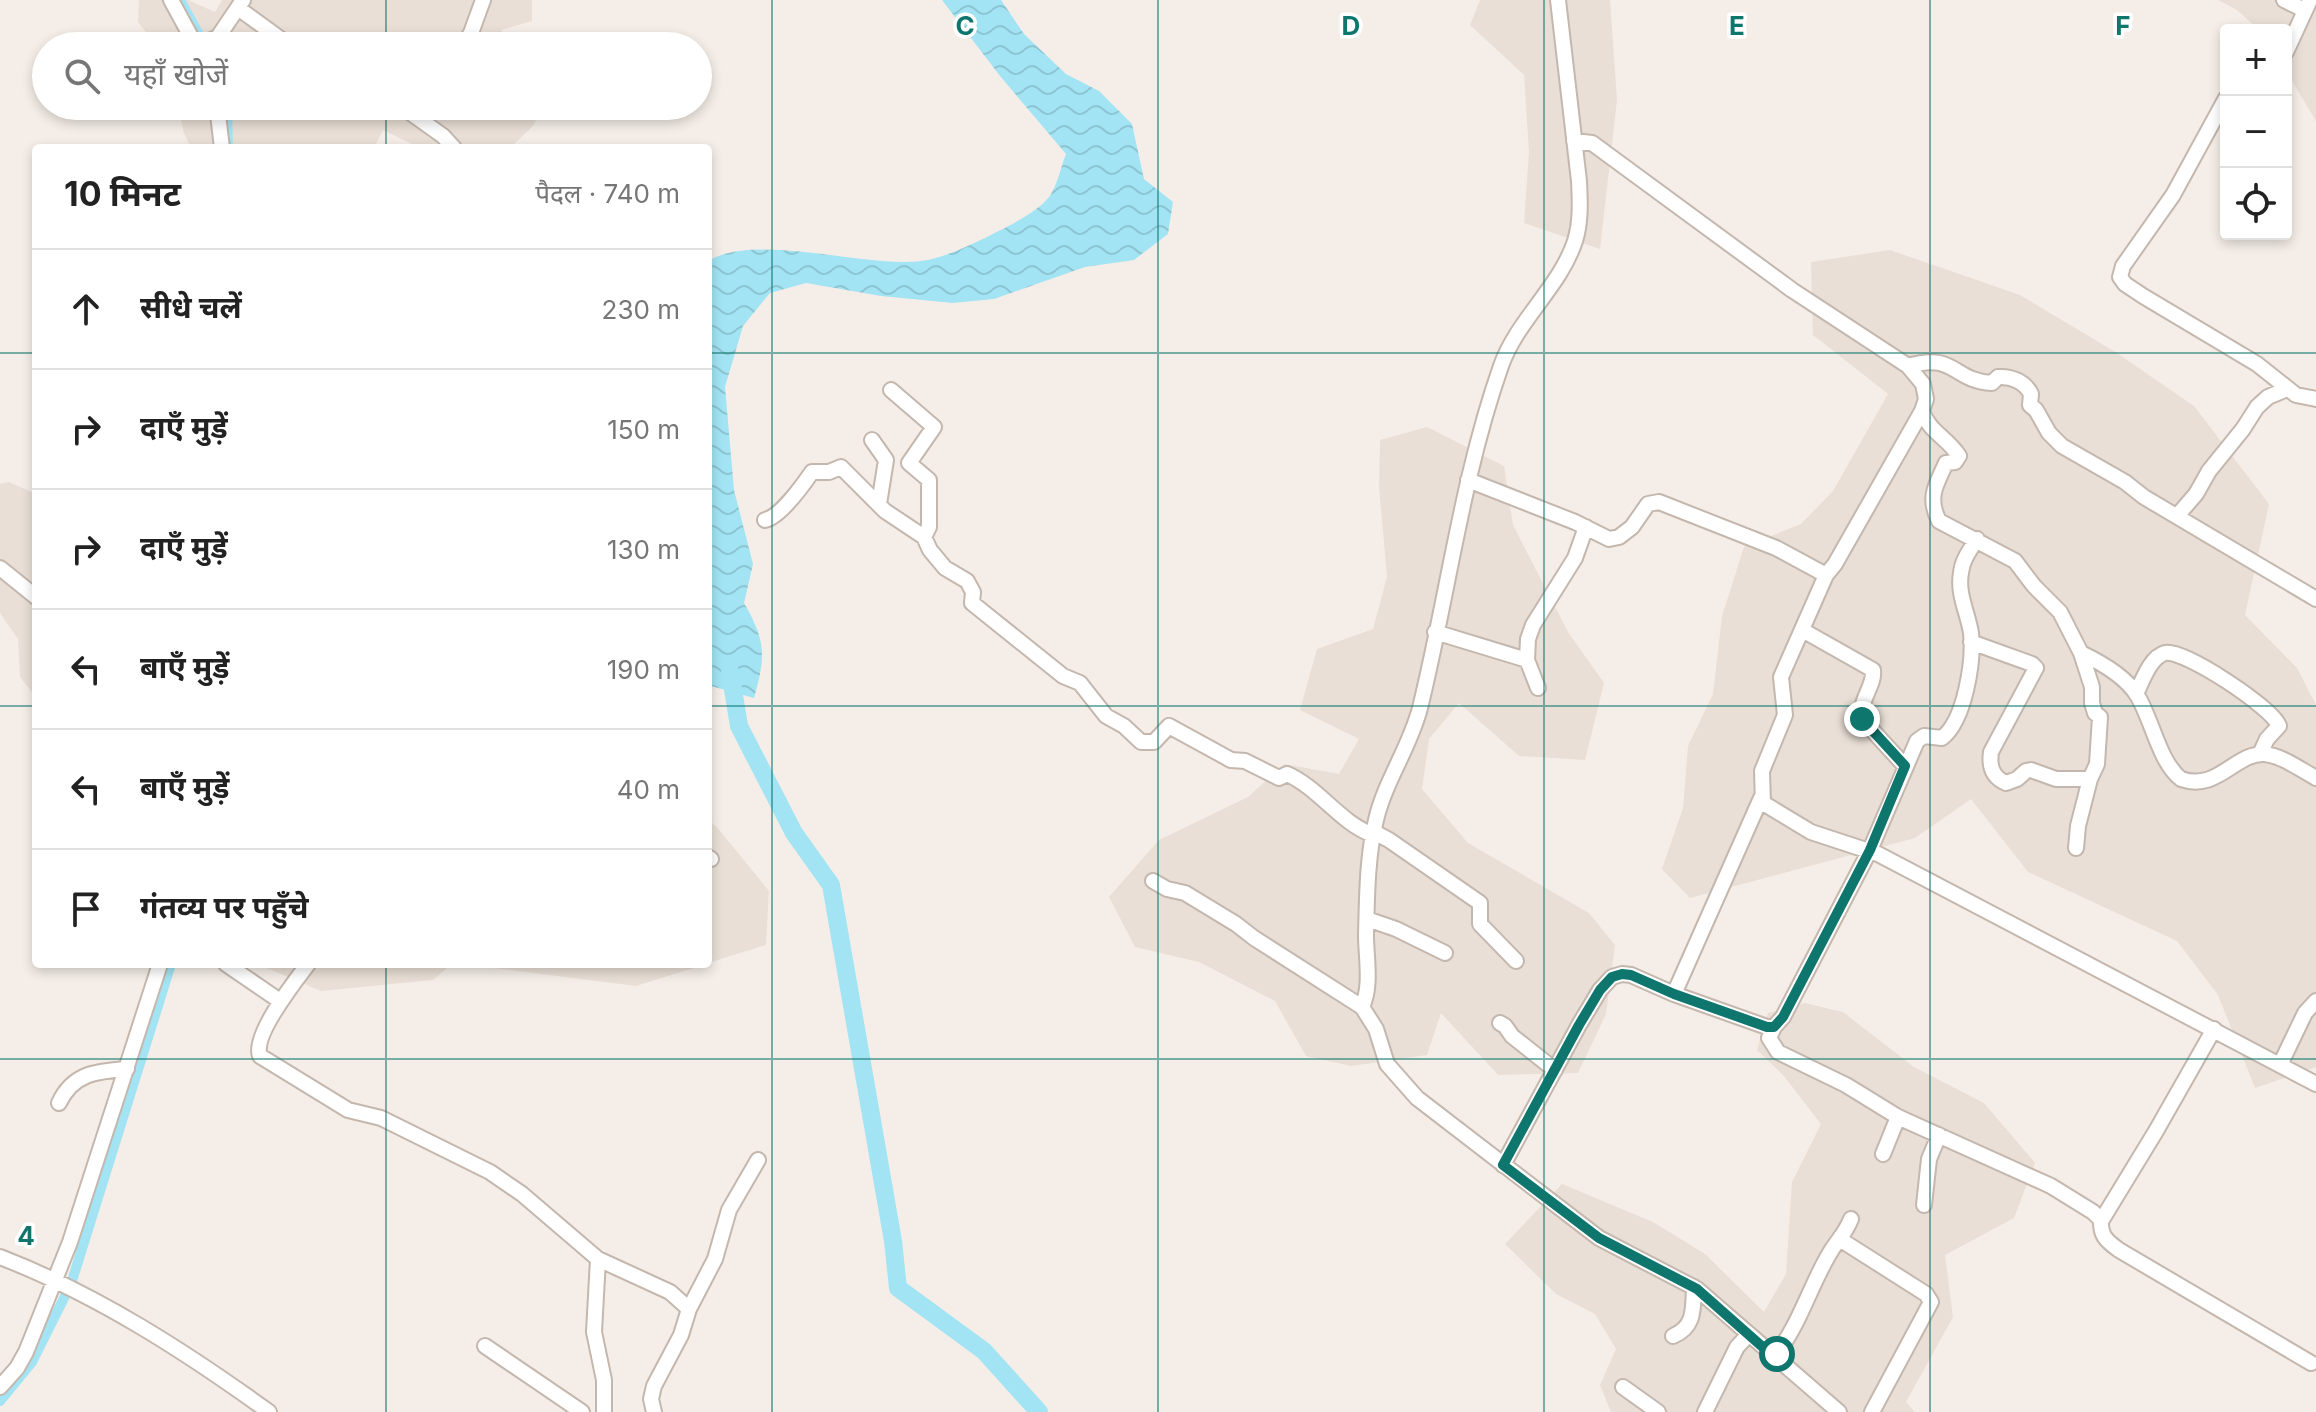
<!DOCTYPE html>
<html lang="hi">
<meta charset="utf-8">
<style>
body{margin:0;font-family:Inter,"Noto Sans Devanagari",sans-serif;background:#f2f2f2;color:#222}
.controls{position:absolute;right:24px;top:24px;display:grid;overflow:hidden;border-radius:8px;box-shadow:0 4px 12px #0003}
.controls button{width:72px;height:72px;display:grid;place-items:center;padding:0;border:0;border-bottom:2px solid #e0e0e0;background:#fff;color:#222;font:40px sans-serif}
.stop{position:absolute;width:24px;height:24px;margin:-18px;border:6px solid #0f766e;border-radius:50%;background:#fff}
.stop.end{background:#0f766e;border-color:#fff;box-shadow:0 2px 8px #0008}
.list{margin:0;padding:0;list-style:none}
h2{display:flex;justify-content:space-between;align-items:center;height:104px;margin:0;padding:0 32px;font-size:34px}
h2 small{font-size:26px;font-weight:400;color:#767676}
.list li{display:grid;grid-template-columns:52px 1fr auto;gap:24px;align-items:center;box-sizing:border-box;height:120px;padding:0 32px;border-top:2px solid #e0e0e0}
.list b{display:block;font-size:30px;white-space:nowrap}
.list em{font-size:26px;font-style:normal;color:#767676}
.icon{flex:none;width:44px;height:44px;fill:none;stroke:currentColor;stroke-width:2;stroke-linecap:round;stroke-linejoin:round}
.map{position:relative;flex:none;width:2316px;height:1412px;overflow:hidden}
.search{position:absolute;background:#fff;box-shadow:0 4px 12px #0003;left:32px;top:32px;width:680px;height:88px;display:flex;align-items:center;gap:20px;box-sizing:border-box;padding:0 28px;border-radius:44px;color:#767676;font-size:30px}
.panel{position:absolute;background:#fff;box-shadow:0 4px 12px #0003;left:32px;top:144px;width:680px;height:824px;border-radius:8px}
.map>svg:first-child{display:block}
.residential{fill:#e9dfd6}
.water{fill:url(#water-waves)}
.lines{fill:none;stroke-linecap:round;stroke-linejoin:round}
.canal{stroke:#a2e4f4;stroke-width:10}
.river{stroke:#a2e4f4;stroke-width:18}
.minor-casing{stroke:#c4b7ad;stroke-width:18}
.minor{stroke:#fff;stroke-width:14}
.route{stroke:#0f766e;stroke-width:10}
.grid{fill:none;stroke:#0f766e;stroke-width:2;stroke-opacity:0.55}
.grid-label{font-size:26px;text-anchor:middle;font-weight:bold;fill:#0f766e;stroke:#fff;stroke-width:7;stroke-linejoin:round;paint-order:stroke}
</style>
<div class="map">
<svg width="2316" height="1412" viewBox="0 0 2316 1412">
<defs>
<pattern id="water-waves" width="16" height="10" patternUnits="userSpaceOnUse" patternTransform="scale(2)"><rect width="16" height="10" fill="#a2e4f4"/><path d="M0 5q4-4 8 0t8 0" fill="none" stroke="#8dc5d2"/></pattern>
</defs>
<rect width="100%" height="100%" fill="#f5eee8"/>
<path class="residential" d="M 139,0 L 188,0 L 215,12 L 222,0 L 532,0 L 532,21 L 501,30 L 511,46 L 157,46 L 138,22 Z
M 1480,0 L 1610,0 L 1617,100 L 1600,249 L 1524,223 L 1529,152 L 1524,75 L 1470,25 Z
M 2218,0 L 2316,0 L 2316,121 L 2286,71 L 2286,30 L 2259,30 L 2237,10 Z
M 178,106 L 543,106 L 533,126 L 510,148 L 420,148 L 383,130 L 374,148 L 191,148 L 184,133 Z
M 1890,250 L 2020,295 L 2117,353 L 2194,406 L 2269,504 L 2245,615 L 2297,668 L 2316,705 L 2316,1067 L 2255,1088 L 2218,995 L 2177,941 L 2028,872 L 1971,799 L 1915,838 L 1690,898 L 1662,869 L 1683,808 L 1688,746 L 1713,694 L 1722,616 L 1744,547 L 1801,524 L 1833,491 L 1888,394 L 1813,335 L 1811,262 Z
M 1427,427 L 1504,466 L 1513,525 L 1568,632 L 1604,683 L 1585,760 L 1519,756 L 1459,703 L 1429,739 L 1422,789 L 1468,843 L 1589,913 L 1615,945 L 1606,1014 L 1578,1073 L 1498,1075 L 1441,1013 L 1427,1055 L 1351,1066 L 1306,1056 L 1275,1001 L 1199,962 L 1135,947 L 1109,897 L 1159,840 L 1248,797 L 1284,764 L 1339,774 L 1359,739 L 1300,710 L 1317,649 L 1373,629 L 1387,577 L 1379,486 L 1380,440 Z
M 9,482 L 36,494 L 36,697 L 20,677 L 18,639 L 0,613 L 0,484 Z
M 708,821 L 716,826 L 769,891 L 766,945 L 708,963 Z
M 257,964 L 452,964 L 433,980 L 321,991 Z
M 462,964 L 706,964 L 636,986 Z
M 1805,1003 L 1843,1012 L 1914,1067 L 1984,1103 L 2035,1163 L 2014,1218 L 1945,1255 L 1953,1317 L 1906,1402 L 1915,1412 L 1611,1412 L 1600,1385 L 1616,1349 L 1595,1314 L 1556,1294 L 1505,1244 L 1562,1184 L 1653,1222 L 1705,1254 L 1764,1312 L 1786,1274 L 1792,1182 L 1821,1124 L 1783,1075 L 1757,1050 L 1768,1013 Z"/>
<path class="water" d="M 942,0 L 1001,0 L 1024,34 L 1066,74 L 1099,91 L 1132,124 L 1144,179 L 1173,202 L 1168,234 L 1134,260 L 1085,267 L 994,299 L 953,303 L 881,296 L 806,283 L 770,293 L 743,326 L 725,387 L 734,490 L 753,564 L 744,603 C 766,641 766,656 754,698 L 711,686 L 708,661 L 708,261 C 756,232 863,268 921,261 C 945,258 970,245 991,235 C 1007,227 1042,210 1051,194 C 1058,183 1061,166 1066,154 L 1000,76 Z"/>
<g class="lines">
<path class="canal" d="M 180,0 L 205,46
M 227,106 L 228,148
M 0,1401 L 32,1362 L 71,1284 L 171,964"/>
<path class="river" d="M 730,671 L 739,726 L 794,833 L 831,885 L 893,1241 L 898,1288 L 984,1351 L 1039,1412"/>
<g class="minor-casing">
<path id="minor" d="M 171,0 L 196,46
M 1558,0 L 1579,181 C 1580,201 1581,222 1575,241 C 1560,287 1517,320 1501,366 C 1462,477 1448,594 1420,708 C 1410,747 1385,781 1376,820 C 1367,856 1367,898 1366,935 C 1366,958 1372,985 1362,1007 L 1376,1029 L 1387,1064 L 1417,1098 L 1599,1238 L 1697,1289 L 1839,1412
M 2284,0 L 2304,10
M 238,8 L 290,46
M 198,46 L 218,37 L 243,0
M 463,46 L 471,33 L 483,0
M 2286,52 L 2310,0
M 2226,98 L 2173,195 L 2123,266 L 2120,277 L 2125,284 L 2143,296 L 2257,364 L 2296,395 L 2316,399
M 217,106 L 222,148
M 401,106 L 443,136 L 454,148
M 1574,141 L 1592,143 L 1792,290 L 1908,366 L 1923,384 L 1926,399 L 1922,411 L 1835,564 L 1826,575 L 1781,677 L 1785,715 L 1762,771 L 1763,803 L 1811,832 L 1878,854 L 2316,1084
M 1908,366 C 1956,352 1952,381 1992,383 L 1998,377 C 2012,376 2025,382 2031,394 L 2030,405 L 2036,410 L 2049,433 L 2062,446 L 2125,482 L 2144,497 L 2316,599
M 891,390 L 934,427 L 909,463 L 929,480 L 929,527 L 924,537
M 1922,411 C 1929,432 1948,438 1959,456 L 1955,462 L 1946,463 C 1936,485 1927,497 1939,521 L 2015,561 L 2034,586 L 2060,612 L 2081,653 L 2092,687 L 2092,703 L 2095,713 L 2100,717 L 2097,764 L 2090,779 L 2078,826 L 2076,848
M 872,440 L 886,460 L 879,504
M 1468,480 L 1575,522 L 1609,539 L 1619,537 L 1632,527 L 1648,504 L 1659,502 L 1776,548 L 1826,575
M 2177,516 L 2196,494 L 2209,471 L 2243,429 L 2257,407 L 2268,397 L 2287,389
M 765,520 C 780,517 803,485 812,472 L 829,472 L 841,467 L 885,511 L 924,537 L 930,550 L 945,568 L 967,581 L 973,592 L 972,603 L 1063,676 L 1080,683 L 1106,716 L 1124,726 L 1141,742 L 1154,742 L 1169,726 L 1231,760 L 1245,761 L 1279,778 L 1287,774 C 1319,788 1339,822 1373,835
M 0,568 L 36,597
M 1804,631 L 1873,670 C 1875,686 1859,699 1862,719 L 1905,766
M 1435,632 L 1527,660
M 1971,642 L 2032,664 L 2036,668 L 1991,752 C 1989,766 1992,777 2006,783 L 2017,779 L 2026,771 L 2031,770 L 2056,779 L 2090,779
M 2081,653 C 2100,662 2125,676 2137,695 C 2152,719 2159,762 2181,779 C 2217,792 2235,753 2264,754 C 2281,755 2301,770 2316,778
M 1538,688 L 1527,660 L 1528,639 L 1533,625 L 1575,558 L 1586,527
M 2136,694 C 2142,682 2150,657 2165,653 C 2184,649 2273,708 2279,726 L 2267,739 L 2260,754
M 1374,832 L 1389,840 L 1480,903 L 1480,924 L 1516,961
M 708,857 L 711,859
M 1153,881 L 1167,889 L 1185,893 L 1236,924 L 1254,938 L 1362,1007
M 1367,919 L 1396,929 L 1445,953
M 226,964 L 280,1001
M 308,964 C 295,981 252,1036 260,1056 L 348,1110 L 381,1118 L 490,1172 L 522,1194 L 598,1259 L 594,1332 L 604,1380 L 604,1412
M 1674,994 L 1761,798
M 1500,1023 L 1505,1026 L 1512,1036 L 1555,1070
M 1774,1027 L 1769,1038 L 1778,1052 L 1846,1085 L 1898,1117 L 2051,1186 L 2093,1212 L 2098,1217 L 2103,1218 L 2156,1131 L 2214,1029
M 2280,1065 L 2305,1013 L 2316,1001
M 59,1103 C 73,1073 97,1071 127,1069
M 1883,1154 L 1898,1117
M 1503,1165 L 1579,1025 L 1600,990 L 1612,977 L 1622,974 L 1631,975 L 1674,994 L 1767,1027 L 1774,1027 L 1783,1017 L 1870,850 L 1917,741 L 1924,736 L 1942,738 C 1965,720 1974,661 1971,633 C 1968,613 1957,594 1961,573 C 1962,560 1970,550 1977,539
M 1924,1205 L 1929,1159 L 1939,1135
M 2101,1218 C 2100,1235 2105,1240 2119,1250 L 2311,1363
M 1841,1240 L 1926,1294 L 1931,1302 L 1872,1412
M 0,1257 C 96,1294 186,1352 269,1412
M 598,1259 L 670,1292 L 689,1309
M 1673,1336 C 1695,1327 1693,1309 1694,1287
M 485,1346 L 582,1412
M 1774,1357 C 1800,1325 1810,1285 1831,1251 C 1838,1240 1846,1232 1851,1219
M 0,1387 L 17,1368 L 26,1352 L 70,1242 L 160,964
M 1623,1387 L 1658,1412
M 654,1412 L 651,1399 L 654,1386 L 681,1335 L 689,1309 L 715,1259 L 729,1210 L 758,1160
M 1705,1412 L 1737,1347 L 1749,1334"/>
</g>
<use href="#minor" class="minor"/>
</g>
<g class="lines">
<path class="route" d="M 1777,1354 L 1774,1357 L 1697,1289 L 1599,1238 L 1503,1165 L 1579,1025 L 1600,990 L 1612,977 L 1622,974 L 1631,975 L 1674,994 L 1767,1027 L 1774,1027 L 1783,1017 L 1870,850 L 1905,766 L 1862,719"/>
</g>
<path class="grid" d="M 386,0 L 386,46M 772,0 L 772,1412M 1158,0 L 1158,1412M 1544,0 L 1544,1412M 1930,0 L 1930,1412M 386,106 L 386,148M 0,353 L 36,353M 708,353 L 2316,353M 0,706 L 36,706M 708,706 L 2316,706M 386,964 L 386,1412M 0,1059 L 2316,1059"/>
<g class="grid-label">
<text x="965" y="35">C</text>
<text x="1351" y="35">D</text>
<text x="1737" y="35">E</text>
<text x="2123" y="35">F</text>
<text x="26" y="1245">4</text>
</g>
</svg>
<div class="controls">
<button>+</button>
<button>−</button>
<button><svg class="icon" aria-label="locate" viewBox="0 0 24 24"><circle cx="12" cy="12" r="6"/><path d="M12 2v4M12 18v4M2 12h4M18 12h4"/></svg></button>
</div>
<div class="stop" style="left:1777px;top:1354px"></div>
<div class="stop end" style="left:1862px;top:719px"></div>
<div class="search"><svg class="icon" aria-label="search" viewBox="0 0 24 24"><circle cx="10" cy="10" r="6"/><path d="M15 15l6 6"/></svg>यहाँ खोजें</div>
<section class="panel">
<h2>10 मिनट<small>पैदल · 740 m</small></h2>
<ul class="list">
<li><svg class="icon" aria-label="ahead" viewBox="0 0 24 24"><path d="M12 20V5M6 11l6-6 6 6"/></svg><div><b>सीधे चलें</b></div><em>230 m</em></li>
<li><svg class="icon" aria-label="right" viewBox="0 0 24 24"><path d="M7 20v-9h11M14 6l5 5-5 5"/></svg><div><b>दाएँ मुड़ें</b></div><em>150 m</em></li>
<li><svg class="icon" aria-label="right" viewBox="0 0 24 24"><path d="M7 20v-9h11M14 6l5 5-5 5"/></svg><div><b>दाएँ मुड़ें</b></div><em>130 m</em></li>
<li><svg class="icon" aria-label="left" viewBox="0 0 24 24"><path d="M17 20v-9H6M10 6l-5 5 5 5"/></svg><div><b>बाएँ मुड़ें</b></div><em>190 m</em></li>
<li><svg class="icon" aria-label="left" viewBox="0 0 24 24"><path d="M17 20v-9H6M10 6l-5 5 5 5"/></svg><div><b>बाएँ मुड़ें</b></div><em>40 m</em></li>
<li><svg class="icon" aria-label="arrive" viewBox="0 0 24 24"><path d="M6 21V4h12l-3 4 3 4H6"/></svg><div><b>गंतव्य पर पहुँचे</b></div></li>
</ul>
</section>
</div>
